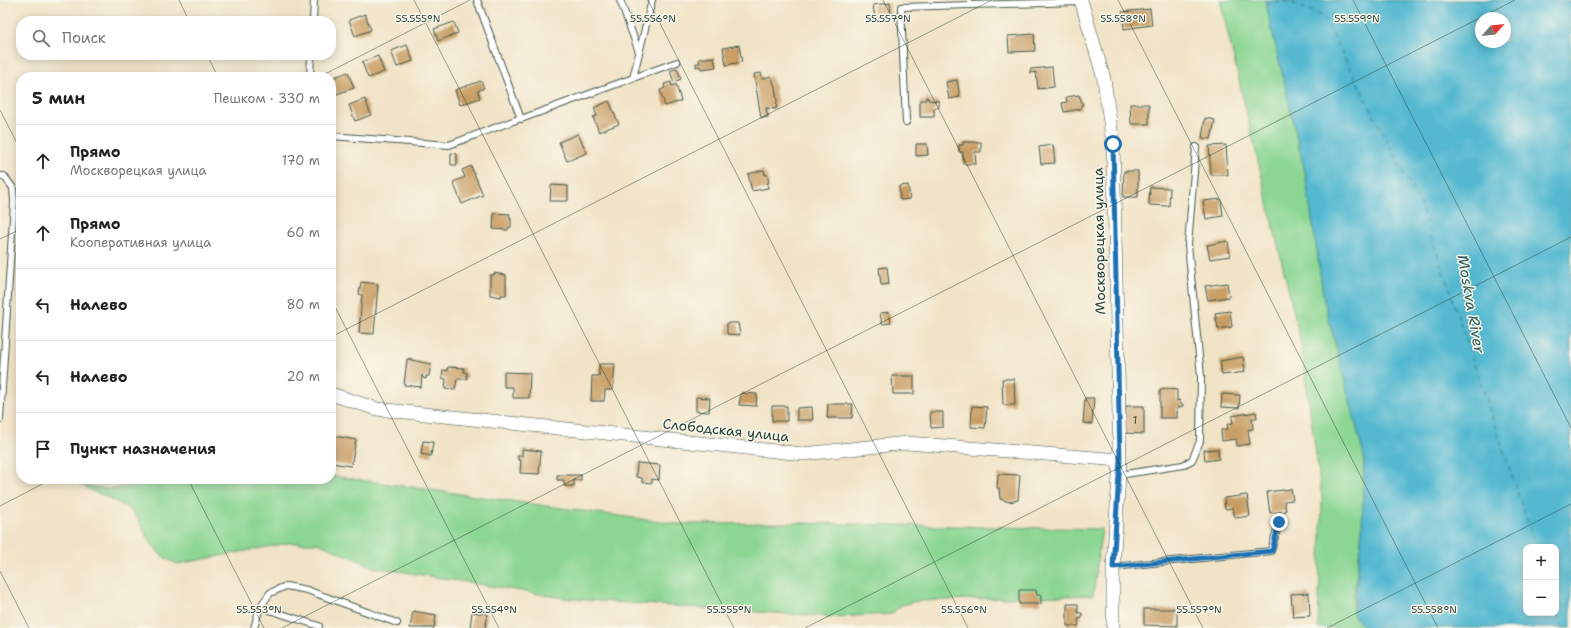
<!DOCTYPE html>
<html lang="ru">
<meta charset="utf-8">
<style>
body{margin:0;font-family:"Shantell Sans",sans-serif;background:#f6f6f6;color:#222}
.controls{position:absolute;right:12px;bottom:12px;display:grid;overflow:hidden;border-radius:8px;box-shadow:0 2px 10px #0003}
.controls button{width:36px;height:36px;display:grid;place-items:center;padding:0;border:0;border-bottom:1px solid #e0e0e0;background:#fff;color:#222;font:20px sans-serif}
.compass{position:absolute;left:1475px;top:12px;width:36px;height:36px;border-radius:50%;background:#fff;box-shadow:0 2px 10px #0003;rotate:63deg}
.stop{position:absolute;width:12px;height:12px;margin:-9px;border:3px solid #1f6fb2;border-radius:50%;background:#fff}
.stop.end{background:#1f6fb2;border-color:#fff;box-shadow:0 1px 4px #0008}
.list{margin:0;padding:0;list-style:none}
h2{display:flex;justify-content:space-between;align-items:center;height:52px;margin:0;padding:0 16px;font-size:17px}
h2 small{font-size:13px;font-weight:400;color:#767676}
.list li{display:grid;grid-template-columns:26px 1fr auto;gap:12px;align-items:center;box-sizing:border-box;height:72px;padding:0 16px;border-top:1px solid #e0e0e0}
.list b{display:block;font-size:15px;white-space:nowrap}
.list p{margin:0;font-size:13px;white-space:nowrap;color:#767676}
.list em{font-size:13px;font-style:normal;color:#767676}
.icon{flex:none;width:22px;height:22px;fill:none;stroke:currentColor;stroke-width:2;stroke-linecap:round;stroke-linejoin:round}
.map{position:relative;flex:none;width:1571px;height:628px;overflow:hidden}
.search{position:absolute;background:#fff;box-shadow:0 2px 10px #0003;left:16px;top:16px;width:320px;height:44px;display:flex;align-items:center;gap:10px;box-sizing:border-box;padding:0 14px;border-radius:16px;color:#767676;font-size:15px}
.panel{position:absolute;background:#fff;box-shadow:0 2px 10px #0003;left:16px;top:72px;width:320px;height:412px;border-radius:16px}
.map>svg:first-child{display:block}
.green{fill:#8bd693;stroke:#558a64}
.water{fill:#52b8d0;stroke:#387a82;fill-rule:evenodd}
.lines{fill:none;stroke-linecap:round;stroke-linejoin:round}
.ferry{stroke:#2c5c5b;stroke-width:1;stroke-dasharray:5 4;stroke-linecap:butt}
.building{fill:#c89c62}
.lane-casing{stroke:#3e564a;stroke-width:8}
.street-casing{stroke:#3e564a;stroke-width:14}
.lane{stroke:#fff;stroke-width:6}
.street{stroke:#fff;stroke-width:13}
.route{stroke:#1f6fb2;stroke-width:5}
.ticks{fill:none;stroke:#1f3d34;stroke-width:1;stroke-opacity:0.45}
.labels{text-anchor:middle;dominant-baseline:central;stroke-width:3;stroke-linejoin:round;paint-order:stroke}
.number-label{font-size:12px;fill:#495540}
.street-label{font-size:14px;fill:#1f3d34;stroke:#fbf7ec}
.water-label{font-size:15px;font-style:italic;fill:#2c5c5b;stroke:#fbf7ec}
.ticks-label{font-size:10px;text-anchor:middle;fill:#1f3d34;stroke:#fbf7ec;stroke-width:3;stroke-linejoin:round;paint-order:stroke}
</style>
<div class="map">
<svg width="1571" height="628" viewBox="0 0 1571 628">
<rect width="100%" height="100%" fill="#fbf7ec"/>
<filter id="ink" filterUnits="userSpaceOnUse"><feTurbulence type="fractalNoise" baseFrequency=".025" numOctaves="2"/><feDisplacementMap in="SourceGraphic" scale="8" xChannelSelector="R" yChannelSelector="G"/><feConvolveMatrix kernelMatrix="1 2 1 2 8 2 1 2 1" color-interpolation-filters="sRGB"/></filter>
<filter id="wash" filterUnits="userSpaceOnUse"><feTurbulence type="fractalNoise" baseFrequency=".012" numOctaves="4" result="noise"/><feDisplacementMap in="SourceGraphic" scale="16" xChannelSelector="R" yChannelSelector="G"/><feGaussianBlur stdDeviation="0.9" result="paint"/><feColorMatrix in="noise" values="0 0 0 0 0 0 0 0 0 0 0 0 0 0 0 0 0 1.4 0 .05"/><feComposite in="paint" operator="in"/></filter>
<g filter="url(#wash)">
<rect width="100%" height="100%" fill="#f1e3c6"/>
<path class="green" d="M 1220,0 L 1265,0 L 1305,172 L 1324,300 L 1364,456 L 1362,531 L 1352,608 L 1365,628 L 1318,628 L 1322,497 L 1300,339 Z
M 331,476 L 677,524 L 796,523 L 1102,529 L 1093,595 L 917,601 L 902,605 L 891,614 L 833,617 L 570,599 L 373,567 L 318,543 L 288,543 L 178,564 C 146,552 150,532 131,510 C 125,505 88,489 78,484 L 106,489 L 134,486 L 162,479 L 331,479 Z"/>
<path class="water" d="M 1265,0 L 1571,0 L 1571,628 L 1365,628 L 1353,615 L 1362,531 L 1364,456 L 1324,300 L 1305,172 ZM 1481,18 L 1505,18 L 1505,42 L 1481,42 ZM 1526,547 L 1556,547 L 1556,613 L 1526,613 Z"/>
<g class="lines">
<path class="ferry" d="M 1266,4 L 1288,1 L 1323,16 L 1421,206 L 1536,547
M 1266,4 L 1270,0
M 1556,606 L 1563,628"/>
</g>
<g id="blocks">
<path class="building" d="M 890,3 L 891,17 L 875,19 L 873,5 Z
M 1150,9 L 1152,25 L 1124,29 L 1122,12 Z
M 365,14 L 371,30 L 355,36 L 349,20 Z
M 454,22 L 458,33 L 438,41 L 434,29 Z
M 1034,34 L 1035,51 L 1009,52 L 1008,36 Z
M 407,45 L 413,61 L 397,67 L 391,51 Z
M 739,45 L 742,62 L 726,65 L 723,48 Z
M 378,56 L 384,72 L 368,78 L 362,62 Z
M 714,57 L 716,67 L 701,69 L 700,66 L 696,67 L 696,63 L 700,63 L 699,59 Z
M 1052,67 L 1054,87 L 1038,89 L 1036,72 L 1030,73 L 1030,71 L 1031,69 Z
M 677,68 L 681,79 L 674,82 L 670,71 Z
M 348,72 L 354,88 L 337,94 L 332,78 Z
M 761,73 L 762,79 L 771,76 L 775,87 L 777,101 L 776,109 L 766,108 L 768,117 L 761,118 L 754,74 Z
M 957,80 L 960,97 L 949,99 L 946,82 Z
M 481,81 L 484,88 L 478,91 L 480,98 L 460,105 L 455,90 Z
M 671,82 L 672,86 L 676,84 L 681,101 L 665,106 L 660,90 L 665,88 L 664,84 Z
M 1079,95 L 1083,105 L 1081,105 L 1081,109 L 1064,112 L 1062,103 L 1067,102 L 1066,97 Z
M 926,97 L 928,97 L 928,100 L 939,101 L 939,107 L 934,109 L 934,117 L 920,117 L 920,100 L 926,100 Z
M 365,99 L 371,115 L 355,121 L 349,105 Z
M 609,101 L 619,124 L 599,132 L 593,117 L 597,116 L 594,108 Z
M 1130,104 L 1149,104 L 1149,124 L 1131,124 Z
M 1205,118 L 1215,120 L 1211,139 L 1202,138 Z
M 578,134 L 587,153 L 567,161 L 559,142 Z
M 963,142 L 981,142 L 981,152 L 975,152 L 976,164 L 963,164 L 963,152 L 959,152 L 959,145 L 963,145 Z
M 916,144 L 927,144 L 928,155 L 916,156 Z
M 1053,145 L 1055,163 L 1041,164 L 1039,147 Z
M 1226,145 L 1228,175 L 1211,175 L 1209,146 Z
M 451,153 L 457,154 L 457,165 L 451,165 Z
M 471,166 L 483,195 L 462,204 L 453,182 L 465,177 L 462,170 Z
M 764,170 L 765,175 L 767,174 L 769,183 L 767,183 L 768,188 L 752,191 L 748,174 Z
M 1124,171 L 1138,171 L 1138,197 L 1123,197 Z
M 551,185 L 568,186 L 568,201 L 550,201 Z
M 908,185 L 910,199 L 900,200 L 899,186 Z
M 1150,187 L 1170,188 L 1169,206 L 1149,205 Z
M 1221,199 L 1223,216 L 1206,219 L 1203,201 Z
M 494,213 L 510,214 L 509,218 L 511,218 L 511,227 L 509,227 L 508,230 L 493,229 Z
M 1228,241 L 1230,256 L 1210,259 L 1207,245 Z
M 887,267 L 889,284 L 881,285 L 879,268 Z
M 494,273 L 506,275 L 506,295 L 501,295 L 501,297 L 490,295 L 490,275 L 494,275 Z
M 361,282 L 378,284 L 374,334 L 359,333 L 362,295 L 359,294 Z
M 1227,283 L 1229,297 L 1208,300 L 1205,286 Z
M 1230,311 L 1232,327 L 1218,329 L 1215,313 Z
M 889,312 L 891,323 L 882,324 L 880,313 Z
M 727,323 L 738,323 L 740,335 L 727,334 Z
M 1243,357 L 1245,372 L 1222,375 L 1220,361 Z
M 407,359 L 431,364 L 429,376 L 426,376 L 426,379 L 423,378 L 422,375 L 421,387 L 404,385 Z
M 599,364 L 615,364 L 613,390 L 605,390 L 604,401 L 591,401 L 592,376 L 599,376 Z
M 448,367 L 464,368 L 464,372 L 467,373 L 467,379 L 457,379 L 455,390 L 445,389 L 446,379 L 442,378 L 443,370 L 447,371 Z
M 504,372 L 530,373 L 529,398 L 513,398 L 513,387 L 504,387 Z
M 892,376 L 914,376 L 914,394 L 893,394 Z
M 1002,379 L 1014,379 L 1015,405 L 1003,405 Z
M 1166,389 L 1177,390 L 1177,401 L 1180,400 L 1180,404 L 1183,404 L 1183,406 L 1177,408 L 1177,418 L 1160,418 L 1160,390 Z
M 741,393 L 757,394 L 756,406 L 739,405 Z
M 1222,394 L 1240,395 L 1239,408 L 1221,407 Z
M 696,397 L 710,398 L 709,412 L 696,411 Z
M 1085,398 L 1094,398 L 1092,424 L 1083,423 Z
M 828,404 L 853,404 L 852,418 L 827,418 Z
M 772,406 L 787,406 L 787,421 L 772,421 Z
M 972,406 L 987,407 L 985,428 L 971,427 Z
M 1126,406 L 1144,406 L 1144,434 L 1125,433 Z
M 812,407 L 813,420 L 797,420 L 797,408 Z
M 930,412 L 943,412 L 943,427 L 931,428 Z
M 1256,412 L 1257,418 L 1252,418 L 1253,429 L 1248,430 L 1250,444 L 1237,446 L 1236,439 L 1222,441 L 1221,430 L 1228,429 L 1227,424 L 1233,423 L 1232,416 Z
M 335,436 L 356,440 L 351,466 L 331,463 Z
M 423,441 L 433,442 L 431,456 L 421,454 Z
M 522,449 L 541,451 L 539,474 L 520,473 L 521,460 L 518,460 L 518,456 L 522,456 Z
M 1218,449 L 1219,459 L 1205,461 L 1204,450 Z
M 637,463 L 660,465 L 659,480 L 652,479 L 652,483 L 642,482 L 642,478 L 636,477 Z
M 998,474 L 1020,475 L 1018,500 L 1009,502 L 1000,499 L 999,488 L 997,488 Z
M 557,475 L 581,475 L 581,480 L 574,480 L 574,486 L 564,486 L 564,480 L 557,480 Z
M 1291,489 L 1293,500 L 1284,501 L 1286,511 L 1270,513 L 1267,492 Z
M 1247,495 L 1250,516 L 1235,518 L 1233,508 L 1225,509 L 1224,498 Z
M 1019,590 L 1036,590 L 1037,595 L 1041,595 L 1041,604 L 1019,604 Z
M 1309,593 L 1310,616 L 1293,617 L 1291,594 Z
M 1067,604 L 1078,604 L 1078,613 L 1082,613 L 1082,618 L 1078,619 L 1079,626 L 1067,626 Z
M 1144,609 L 1177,609 L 1177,626 L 1144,625 Z
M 413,611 L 436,615 L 434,628 L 410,628 Z
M 472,612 L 488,614 L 485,628 L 470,628 Z"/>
</g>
</g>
<g filter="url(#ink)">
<use href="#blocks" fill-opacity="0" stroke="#3e564a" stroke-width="1"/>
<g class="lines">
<g class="lane-casing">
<path id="lane" d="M 477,0 L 521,119 L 633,78
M 620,0 L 639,52
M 652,0 L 633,78 L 677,62
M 313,21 L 314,0
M 310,77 L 311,55
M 906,122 L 901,7 L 1081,2
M 331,136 L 449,145 L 521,118
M 0,176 L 4,176 L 13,188 L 14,202 L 0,419
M 1119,475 L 1183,465 L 1192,460 L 1200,441 L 1201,376 L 1188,245 L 1196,147
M 1113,567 L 1271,551 L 1279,522
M 260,607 L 319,626
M 254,628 L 260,607 L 270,593 L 286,586 L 307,590 L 397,623"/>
</g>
<g class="street-casing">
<path id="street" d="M 1081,0 L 1104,79 L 1113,144 L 1120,460 L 1113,567 L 1113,628
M 331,394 L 377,409 L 803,454 L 907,443 L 1120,460"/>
</g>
<use href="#lane" class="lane"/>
<use href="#street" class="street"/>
</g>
</g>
<g class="lines" filter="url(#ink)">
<path class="route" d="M 1113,144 L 1120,460 L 1113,567 L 1272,551 L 1279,522"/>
</g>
<path class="ticks" d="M 179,0 L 189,21M 414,0 L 734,628M 648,0 L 968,628M 883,0 L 1203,628M 1118,0 L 1438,628M 1353,0 L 1571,428M 207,55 L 218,77M 319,77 L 470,0M 0,110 L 21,151M 0,239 L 21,229M 331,299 L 499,628M 331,337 L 992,0M 188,479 L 264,628M 0,506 L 52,479M 0,571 L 29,628M 282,628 L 1515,0M 805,628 L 1571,237M 1327,628 L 1571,504"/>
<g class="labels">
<g class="number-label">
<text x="1135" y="420">1</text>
</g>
<g class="street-label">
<text transform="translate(1099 241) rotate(-91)">Москворецкая улица</text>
<text transform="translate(726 430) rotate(6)">Слободская улица</text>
</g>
<g class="water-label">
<text transform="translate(1471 304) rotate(80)">Moskva River</text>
</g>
</g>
<g class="ticks-label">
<text x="418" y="22">55.555°N</text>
<text x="653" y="22">55.556°N</text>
<text x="888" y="22">55.557°N</text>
<text x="1123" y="22">55.558°N</text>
<text x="1357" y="22">55.559°N</text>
<text x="259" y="613">55.553°N</text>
<text x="494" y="613">55.554°N</text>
<text x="729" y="613">55.555°N</text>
<text x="964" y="613">55.556°N</text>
<text x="1199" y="613">55.557°N</text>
<text x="1434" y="613">55.558°N</text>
</g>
</svg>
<div class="controls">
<button>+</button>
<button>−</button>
</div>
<svg class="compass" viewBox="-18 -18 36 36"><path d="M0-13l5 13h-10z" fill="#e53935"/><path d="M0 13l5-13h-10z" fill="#767676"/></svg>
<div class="stop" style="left:1113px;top:144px"></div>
<div class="stop end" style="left:1279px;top:522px"></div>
<div class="search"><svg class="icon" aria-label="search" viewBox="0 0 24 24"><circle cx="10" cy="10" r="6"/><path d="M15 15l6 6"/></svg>Поиск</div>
<section class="panel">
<h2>5 мин<small>Пешком · 330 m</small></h2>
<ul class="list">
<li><svg class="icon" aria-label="ahead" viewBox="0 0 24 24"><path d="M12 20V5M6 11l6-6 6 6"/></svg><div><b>Прямо</b><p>Москворецкая улица</p></div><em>170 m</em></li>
<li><svg class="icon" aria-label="ahead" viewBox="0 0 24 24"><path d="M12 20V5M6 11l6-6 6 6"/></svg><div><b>Прямо</b><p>Кооперативная улица</p></div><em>60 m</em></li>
<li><svg class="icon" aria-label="left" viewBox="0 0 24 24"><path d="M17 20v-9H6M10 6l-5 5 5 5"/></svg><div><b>Налево</b></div><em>80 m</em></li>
<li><svg class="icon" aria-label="left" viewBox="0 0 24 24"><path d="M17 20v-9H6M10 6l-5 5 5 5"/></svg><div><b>Налево</b></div><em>20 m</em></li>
<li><svg class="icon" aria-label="arrive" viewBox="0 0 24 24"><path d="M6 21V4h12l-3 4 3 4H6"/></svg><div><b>Пункт назначения</b></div></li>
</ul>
</section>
</div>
